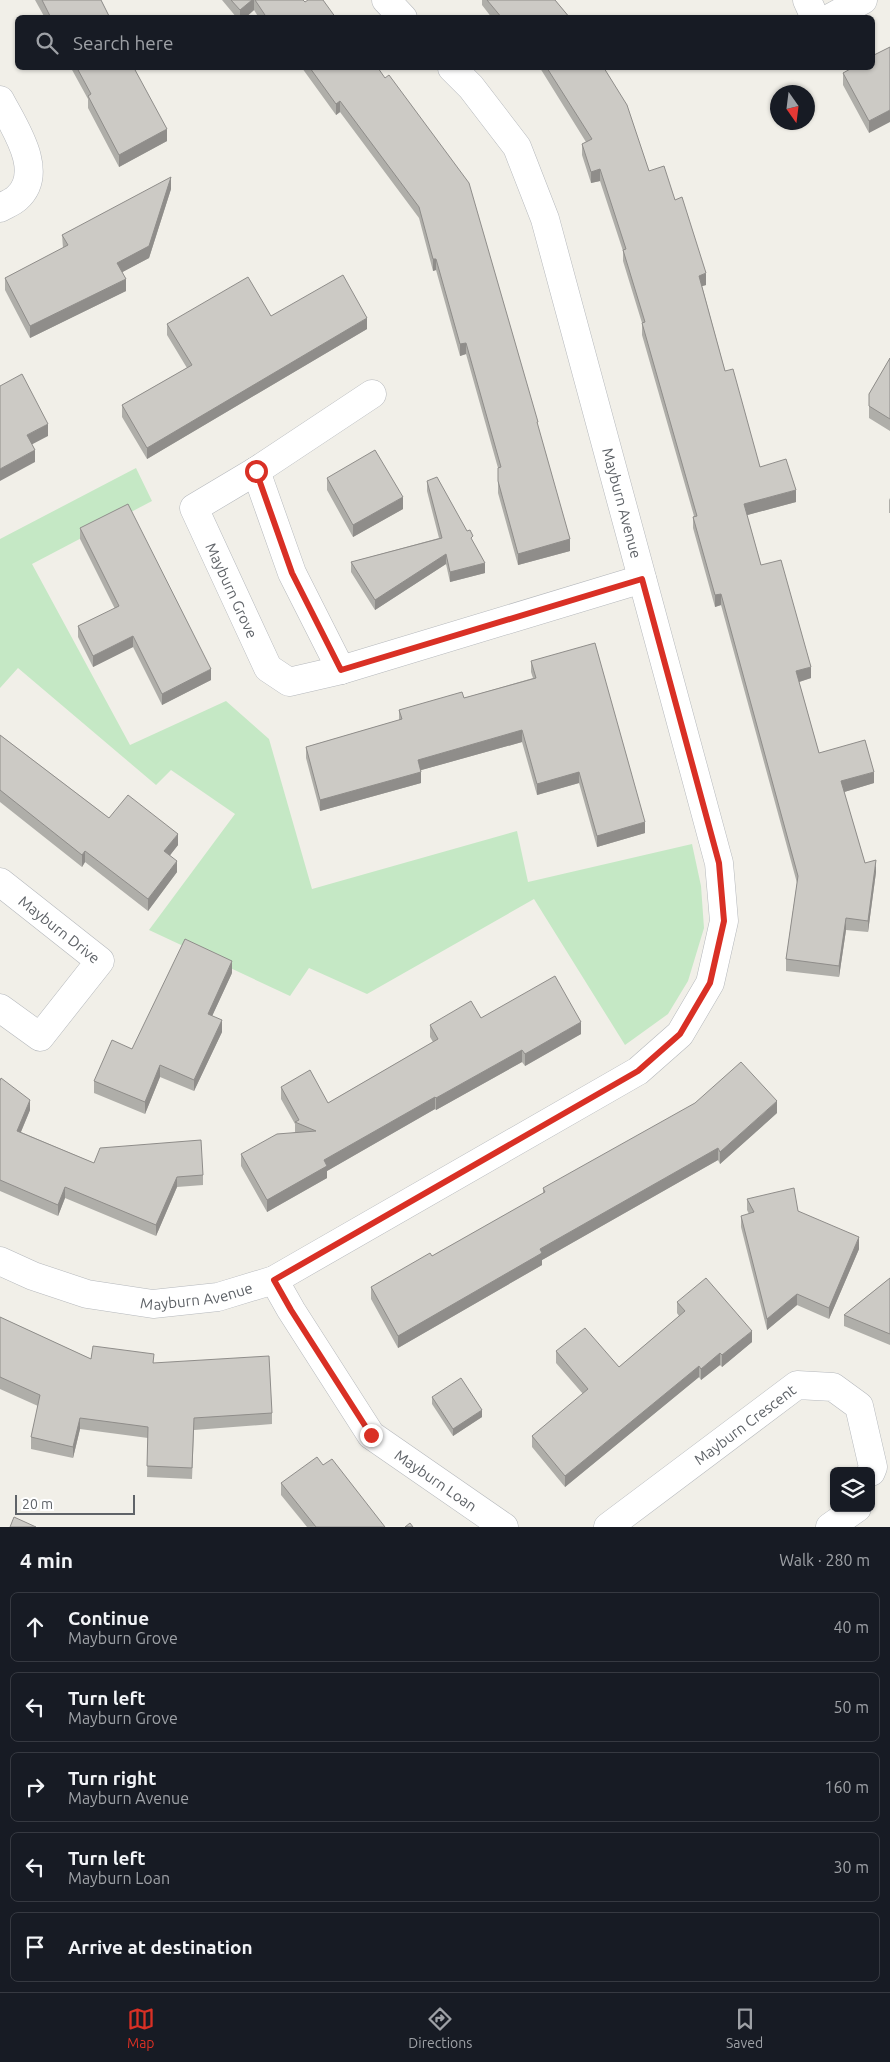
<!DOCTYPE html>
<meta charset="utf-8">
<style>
body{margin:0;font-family:Ubuntu,sans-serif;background:#20242c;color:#f1f3f6}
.controls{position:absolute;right:15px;bottom:15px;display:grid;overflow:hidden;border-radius:8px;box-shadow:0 1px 4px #0004}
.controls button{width:45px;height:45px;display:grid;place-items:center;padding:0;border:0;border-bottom:1px solid #363941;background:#171b24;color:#f1f3f6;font:25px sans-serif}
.compass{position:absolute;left:770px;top:85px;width:45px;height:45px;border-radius:50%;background:#171b24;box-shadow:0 1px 4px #0004;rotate:166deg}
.scale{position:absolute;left:15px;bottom:12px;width:120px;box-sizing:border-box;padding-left:5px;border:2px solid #5f6368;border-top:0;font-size:14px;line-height:18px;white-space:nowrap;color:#5f6368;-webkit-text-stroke:4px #fff;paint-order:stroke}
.stop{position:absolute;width:15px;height:15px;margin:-11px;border:4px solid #d93025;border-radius:50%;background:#fff}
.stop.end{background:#d93025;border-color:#fff;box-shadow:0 1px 5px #0008}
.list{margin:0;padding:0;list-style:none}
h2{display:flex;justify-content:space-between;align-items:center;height:65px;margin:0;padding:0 20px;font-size:21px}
h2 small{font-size:16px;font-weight:400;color:#9ea1a6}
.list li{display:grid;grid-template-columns:32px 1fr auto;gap:15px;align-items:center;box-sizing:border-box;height:70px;margin:0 10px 10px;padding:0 10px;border:1px solid #363941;border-radius:8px}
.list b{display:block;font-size:19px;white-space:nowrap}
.list p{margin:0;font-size:16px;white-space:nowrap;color:#9ea1a6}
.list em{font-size:16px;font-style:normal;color:#9ea1a6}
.icon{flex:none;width:28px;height:28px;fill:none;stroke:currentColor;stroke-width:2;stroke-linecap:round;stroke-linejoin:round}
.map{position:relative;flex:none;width:890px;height:1527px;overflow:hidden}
.search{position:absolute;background:#171b24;box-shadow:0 1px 4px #0004;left:15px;right:15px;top:15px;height:55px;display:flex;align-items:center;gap:12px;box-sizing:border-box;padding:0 18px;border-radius:8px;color:#9ea1a6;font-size:19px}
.sheet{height:465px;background:#171b24}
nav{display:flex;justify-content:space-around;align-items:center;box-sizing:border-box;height:70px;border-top:1px solid #363941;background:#171b24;font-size:14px;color:#9ea1a6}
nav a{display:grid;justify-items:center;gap:2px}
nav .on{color:#d93025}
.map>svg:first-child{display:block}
.green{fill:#c5e8c5}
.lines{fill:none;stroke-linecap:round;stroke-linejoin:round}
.minor-casing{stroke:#b5b8bc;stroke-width:29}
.minor{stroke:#fff;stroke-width:28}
.wall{fill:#afaea9}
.shaded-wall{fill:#8f8d8a}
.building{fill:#cccac5;stroke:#8f8d8a}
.route{stroke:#d93025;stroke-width:6}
.labels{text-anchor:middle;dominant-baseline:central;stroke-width:4;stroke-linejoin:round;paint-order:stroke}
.street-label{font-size:15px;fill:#5f6368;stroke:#fff}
</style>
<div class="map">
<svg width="890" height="1527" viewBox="0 0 890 1527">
<rect width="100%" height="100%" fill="#f1efe8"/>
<path class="green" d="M 136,468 L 152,501 L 32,564 L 130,745 L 226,701 L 269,739 L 312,889 L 517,831 L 528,882 L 692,844 L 701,886 L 704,928 L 688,981 L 668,1014 L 625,1045 L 534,899 L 367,994 L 309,968 L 290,996 L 149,930 L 235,814 L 171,770 L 156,785 L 18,668 L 0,688 L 0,539 Z"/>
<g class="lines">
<g class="minor-casing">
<g id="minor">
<path d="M 386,0 L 403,18"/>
<path d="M 807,0 L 815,18"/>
<path d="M 830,18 L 863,0"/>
<path d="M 0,100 C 14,127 46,172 17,198 C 13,202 5,205 0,208"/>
<path id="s1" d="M 372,394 L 256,471 L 194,508 L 268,668 L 289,682 L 341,670 L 642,579"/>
<path d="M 256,471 L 292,573 L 341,670"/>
<path id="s2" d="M 0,882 L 100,961 L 40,1037 L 0,1008"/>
<path id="s3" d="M 0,1261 L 33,1276 L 87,1294 L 153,1304 L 218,1297 L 274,1280 L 638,1071 L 680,1034 L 710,983 L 724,921 L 719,863 L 545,219 L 517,147 L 471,87 L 452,68"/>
<path id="s4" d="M 274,1280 L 291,1310 L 371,1435 L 504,1527"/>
<path id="s5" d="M 608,1527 L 797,1385 L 833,1387 L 859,1406 L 873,1467 L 871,1472"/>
<path d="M 830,1527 L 857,1508"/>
</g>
</g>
<use href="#minor" class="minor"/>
</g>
<path class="wall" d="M 35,0 L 101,0 L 110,18 L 45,18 Z
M 222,0 L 303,0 L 305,2 L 336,18 L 259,18 L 254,10 L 245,18 L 237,18 Z
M 482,0 L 555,0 L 570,18 L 492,18 L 482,5 Z
M 890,47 L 869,133 L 843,85 L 843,73 Z
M 71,68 L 134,68 L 167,141 L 119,167 L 88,108 L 88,99 Z
M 302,68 L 378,68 L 538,428 L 570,551 L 518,565 L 498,493 L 498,468 L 466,354 L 460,356 L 436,270 L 433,271 L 419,218 L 340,112 L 336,115 Z
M 540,68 L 604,68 L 649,171 L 675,200 L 706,285 L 702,286 L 725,371 L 760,467 L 796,502 L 747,515 L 761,565 L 811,678 L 799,682 L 819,753 L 874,783 L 844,792 L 865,863 L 876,872 L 868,932 L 846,930 L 839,977 L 786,971 L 786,959 L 797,883 L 721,605 L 715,607 L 693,528 L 693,517 L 694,516 L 642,335 L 642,323 L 623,261 L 623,251 L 600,181 L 591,183 L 582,155 L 582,144 L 586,142 Z
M 171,189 L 149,258 L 122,272 L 126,291 L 30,338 L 5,290 L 5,278 L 63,248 L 62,235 Z
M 271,316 L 367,329 L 147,459 L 122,417 L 122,405 L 187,368 L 167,335 L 167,324 Z
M 890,358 L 890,431 L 869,418 L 869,394 Z
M 327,478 L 403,509 L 353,537 L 327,490 Z
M 427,481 L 473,542 L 485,573 L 450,582 L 446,564 L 375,610 L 351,572 L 351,562 L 439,538 L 427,491 Z
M 890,498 L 890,513 L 889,513 L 889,500 Z
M 80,528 L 211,680 L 162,705 L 133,647 L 93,667 L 78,637 L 78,626 L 115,609 L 80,539 Z
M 531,661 L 645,833 L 597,847 L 579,783 L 537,795 L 522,742 L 421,770 L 421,783 L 320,811 L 306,758 L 306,747 L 399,720 L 399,710 L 464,698 L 533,678 L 531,672 Z
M 0,735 L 109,818 L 178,845 L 170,855 L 177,872 L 148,911 L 85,862 L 82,867 L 0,802 Z
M 232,973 L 212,1016 L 222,1032 L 194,1091 L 160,1077 L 145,1114 L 94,1093 L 94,1081 L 132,1049 Z
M 481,1018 L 581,1034 L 525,1066 L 522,1062 L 436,1110 L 435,1109 L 327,1171 L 327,1178 L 267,1212 L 241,1166 L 241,1154 L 295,1132 L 295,1124 L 281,1099 L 281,1087 L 328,1103 L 433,1042 L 430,1037 L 430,1025 Z
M 0,1081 L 30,1110 L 21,1132 L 94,1163 L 203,1175 L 203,1185 L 177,1187 L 156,1236 L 65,1198 L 58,1216 L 0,1191 Z
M 777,1113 L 720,1164 L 718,1160 L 542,1260 L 542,1265 L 398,1348 L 371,1299 L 371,1287 L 432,1256 L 543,1194 L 543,1188 Z
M 747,1199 L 798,1211 L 859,1249 L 829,1319 L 797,1305 L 767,1330 L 741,1227 L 741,1216 L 749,1214 L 747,1210 Z
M 890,1278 L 890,1345 L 844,1326 L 844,1315 Z
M 677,1302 L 752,1342 L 722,1367 L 720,1365 L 701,1380 L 699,1377 L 565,1487 L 532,1447 L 532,1436 L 583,1394 L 556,1363 L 556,1351 L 619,1367 L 679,1316 L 677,1313 Z
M 0,1317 L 91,1359 L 154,1363 L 272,1413 L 272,1424 L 194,1430 L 192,1479 L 147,1477 L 148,1438 L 80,1429 L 73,1458 L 31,1449 L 31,1437 L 38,1406 L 0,1389 Z
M 432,1397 L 482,1417 L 453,1436 L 432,1404 Z
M 323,1465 L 385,1527 L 307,1527 L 281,1495 L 281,1483 Z"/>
<path class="shaded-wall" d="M 252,0 L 254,0 L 254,10 L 245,18 L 240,18 L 240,10 Z
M 340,101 L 340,112 L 336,115 L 336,104 Z
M 890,110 L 890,122 L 869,133 L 869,121 Z
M 167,129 L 167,141 L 119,167 L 119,155 Z
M 600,169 L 600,181 L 591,183 L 591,172 Z
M 171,177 L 171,189 L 149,258 L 117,275 L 117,263 Z
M 433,259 L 436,259 L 436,270 L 433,271 Z
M 706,273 L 706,285 L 699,287 L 699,276 Z
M 126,279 L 126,291 L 30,338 L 30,326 Z
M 367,318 L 367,329 L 147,459 L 147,448 Z
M 466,343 L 466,354 L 460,356 L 460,344 Z
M 48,424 L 48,436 L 27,447 L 27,435 Z
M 35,450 L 35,462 L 0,481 L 0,469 Z
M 796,490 L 796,502 L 744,516 L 744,504 Z
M 403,497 L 403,509 L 353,537 L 353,525 Z
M 570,539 L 570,551 L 518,565 L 518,554 Z
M 446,554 L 446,564 L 375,610 L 375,600 Z
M 485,563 L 485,573 L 450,582 L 450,572 Z
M 721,594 L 721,605 L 715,607 L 715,595 Z
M 133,636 L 133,647 L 93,667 L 93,656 Z
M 811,667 L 811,678 L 796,683 L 796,671 Z
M 211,669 L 211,680 L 162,705 L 162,694 Z
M 522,730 L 522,742 L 418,771 L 418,760 Z
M 421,772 L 421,783 L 320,811 L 320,800 Z
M 579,772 L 579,783 L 537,795 L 537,784 Z
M 874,772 L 874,783 L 841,793 L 841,781 Z
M 645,822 L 645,833 L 597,847 L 597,836 Z
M 178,834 L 178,845 L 164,863 L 164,851 Z
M 85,851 L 85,862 L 82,867 L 82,855 Z
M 876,860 L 876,872 L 868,932 L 868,921 Z
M 177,861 L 177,872 L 148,911 L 148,899 Z
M 846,918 L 846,930 L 839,977 L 839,966 Z
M 232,961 L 232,973 L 208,1025 L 208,1014 Z
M 222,1020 L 222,1032 L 194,1091 L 194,1080 Z
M 581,1022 L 581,1034 L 525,1066 L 525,1054 Z
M 522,1050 L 522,1062 L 436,1110 L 436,1098 Z
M 160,1065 L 160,1077 L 145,1114 L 145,1102 Z
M 435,1097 L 435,1109 L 327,1171 L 327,1178 L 267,1212 L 267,1200 L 324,1160 Z
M 30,1100 L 30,1110 L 17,1141 L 17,1131 Z
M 777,1101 L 777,1113 L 720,1164 L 720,1152 Z
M 718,1148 L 718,1160 L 542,1260 L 542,1265 L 398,1348 L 398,1336 L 540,1249 Z
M 177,1177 L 177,1187 L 156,1236 L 156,1225 Z
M 65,1187 L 65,1198 L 58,1216 L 58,1205 Z
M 859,1237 L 859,1249 L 829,1319 L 829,1308 Z
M 797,1294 L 797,1305 L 767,1330 L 767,1319 Z
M 752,1331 L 752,1342 L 722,1367 L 722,1355 Z
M 720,1353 L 720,1365 L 701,1380 L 701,1369 Z
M 699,1366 L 699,1377 L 565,1487 L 565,1476 Z
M 482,1410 L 482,1417 L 453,1436 L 453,1429 Z
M 80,1418 L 80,1429 L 73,1458 L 73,1447 Z"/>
<path class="building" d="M 42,0 L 101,0 L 110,18 L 51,18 Z
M 231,0 L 252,0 L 240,10 Z
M 255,0 L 303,0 L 305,2 L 308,0 L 323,0 L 336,18 L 267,18 Z
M 487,0 L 555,0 L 570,18 L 502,18 Z
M 890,47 L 890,110 L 869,121 L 843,73 L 852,68 L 872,68 L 872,56 Z
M 77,68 L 134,68 L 167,129 L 119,155 L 88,96 L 91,94 Z
M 310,68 L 378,68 L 385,78 L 389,75 L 469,183 L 538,422 L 537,422 L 570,539 L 518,554 L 498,481 L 498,468 L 501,467 L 466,343 L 460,344 L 436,259 L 433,259 L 419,207 L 340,101 L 336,104 Z
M 547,68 L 604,68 L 627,105 L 649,171 L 664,166 L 675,200 L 682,197 L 706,273 L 699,276 L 725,371 L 733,369 L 760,467 L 786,459 L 796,490 L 744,504 L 761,565 L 781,560 L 811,667 L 796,671 L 819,753 L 865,740 L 874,772 L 841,781 L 865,863 L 876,860 L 868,921 L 846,918 L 839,966 L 786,959 L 798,876 L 721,594 L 715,595 L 693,517 L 697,516 L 642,323 L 645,322 L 623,250 L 626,249 L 600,169 L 591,172 L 582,144 L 592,139 Z
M 171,177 L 149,246 L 117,263 L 126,279 L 30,326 L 5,278 L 68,245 L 62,235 Z
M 343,275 L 367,318 L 147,448 L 122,405 L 192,365 L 167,324 L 248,277 L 271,316 Z
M 890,358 L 890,419 L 869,406 L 869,394 Z
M 22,374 L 48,424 L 27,435 L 35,450 L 0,469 L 0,386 Z
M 375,450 L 403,497 L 353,525 L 327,478 Z
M 437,477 L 467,531 L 470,530 L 473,536 L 471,538 L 485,563 L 450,572 L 446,554 L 375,600 L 351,562 L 442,538 L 427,481 Z
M 128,504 L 211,669 L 162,694 L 133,636 L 93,656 L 78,626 L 119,606 L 80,528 Z
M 595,643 L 645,822 L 597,836 L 579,772 L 537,784 L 522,730 L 418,760 L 421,772 L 320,800 L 306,747 L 402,719 L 399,710 L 462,692 L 464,698 L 536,678 L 531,661 Z
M 0,735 L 109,818 L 128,795 L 178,834 L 164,851 L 177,861 L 148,899 L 85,851 L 82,855 L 0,790 Z
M 185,939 L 232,961 L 208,1014 L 222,1020 L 194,1080 L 160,1065 L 145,1102 L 94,1081 L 112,1040 L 132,1049 Z
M 555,976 L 581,1022 L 525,1054 L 522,1050 L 436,1098 L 435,1097 L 324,1160 L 327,1166 L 267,1200 L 241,1154 L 277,1134 L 316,1131 L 295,1122 L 299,1120 L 281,1087 L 310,1070 L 328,1103 L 438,1039 L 430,1025 L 471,1001 L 481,1018 Z
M 741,1062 L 777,1101 L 720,1152 L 718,1148 L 540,1249 L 542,1253 L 398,1336 L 371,1287 L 430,1253 L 432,1256 L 545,1192 L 543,1188 L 695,1103 Z
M 1,1078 L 30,1100 L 17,1131 L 94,1163 L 100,1148 L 201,1140 L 203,1175 L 177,1177 L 156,1225 L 65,1187 L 58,1205 L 0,1180 L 0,1081 Z
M 794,1188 L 798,1211 L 859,1237 L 829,1308 L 797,1294 L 767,1319 L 741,1216 L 754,1212 L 747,1199 Z
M 706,1278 L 752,1331 L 722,1355 L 720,1353 L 701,1369 L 699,1366 L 565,1476 L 532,1436 L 588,1389 L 556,1351 L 585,1328 L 619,1367 L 685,1311 L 677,1302 Z
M 890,1278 L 890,1334 L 844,1315 Z
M 0,1317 L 91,1359 L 93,1346 L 154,1354 L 153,1363 L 269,1356 L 272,1413 L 194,1418 L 192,1468 L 147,1466 L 148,1427 L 80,1418 L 73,1447 L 31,1437 L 40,1395 L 0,1377 Z
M 461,1378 L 482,1410 L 453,1429 L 432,1397 Z
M 317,1457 L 323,1465 L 332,1459 L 385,1527 L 316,1527 L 281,1483 Z
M 14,1517 L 36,1527 L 10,1527 Z
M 410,1523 L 413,1527 L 405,1527 Z"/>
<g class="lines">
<path class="route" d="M 256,471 L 292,573 L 341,670 L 642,579 L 719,863 L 724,921 L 710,983 L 680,1034 L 638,1071 L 274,1280 L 291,1310 L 371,1435"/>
</g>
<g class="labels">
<g class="street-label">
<text transform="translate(622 503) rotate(75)">Mayburn Avenue</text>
<text stroke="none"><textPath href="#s1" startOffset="302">Mayburn Grove</textPath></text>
<text stroke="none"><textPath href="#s2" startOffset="76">Mayburn Drive</textPath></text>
<text stroke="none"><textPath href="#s3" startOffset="204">Mayburn Avenue</textPath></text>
<text stroke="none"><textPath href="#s5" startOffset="171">Mayburn Crescent</textPath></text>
<text stroke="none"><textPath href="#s4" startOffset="262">Mayburn Loan</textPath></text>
</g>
</g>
</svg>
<div class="controls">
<button><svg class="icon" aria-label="layers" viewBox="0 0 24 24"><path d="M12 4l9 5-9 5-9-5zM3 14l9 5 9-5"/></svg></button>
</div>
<svg class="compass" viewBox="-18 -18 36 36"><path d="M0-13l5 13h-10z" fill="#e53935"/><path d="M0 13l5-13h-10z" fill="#9ea1a6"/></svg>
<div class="scale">20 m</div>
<div class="stop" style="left:256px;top:471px"></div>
<div class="stop end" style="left:371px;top:1435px"></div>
<div class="search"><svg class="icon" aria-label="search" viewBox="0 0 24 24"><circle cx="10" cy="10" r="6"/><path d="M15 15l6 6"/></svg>Search here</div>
</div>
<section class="sheet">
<h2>4 min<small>Walk · 280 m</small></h2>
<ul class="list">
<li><svg class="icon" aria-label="ahead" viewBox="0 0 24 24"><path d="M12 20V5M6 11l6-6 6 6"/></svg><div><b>Continue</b><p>Mayburn Grove</p></div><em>40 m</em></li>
<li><svg class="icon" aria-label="left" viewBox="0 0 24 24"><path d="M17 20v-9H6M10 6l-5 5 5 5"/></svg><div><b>Turn left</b><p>Mayburn Grove</p></div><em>50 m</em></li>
<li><svg class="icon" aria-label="right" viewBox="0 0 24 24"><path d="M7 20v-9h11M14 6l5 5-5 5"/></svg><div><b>Turn right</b><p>Mayburn Avenue</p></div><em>160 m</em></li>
<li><svg class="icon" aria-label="left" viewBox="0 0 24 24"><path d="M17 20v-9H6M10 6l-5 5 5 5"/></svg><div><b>Turn left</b><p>Mayburn Loan</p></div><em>30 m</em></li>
<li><svg class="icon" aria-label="arrive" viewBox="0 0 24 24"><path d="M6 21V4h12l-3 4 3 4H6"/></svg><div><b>Arrive at destination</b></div></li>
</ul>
</section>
<nav>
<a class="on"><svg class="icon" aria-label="map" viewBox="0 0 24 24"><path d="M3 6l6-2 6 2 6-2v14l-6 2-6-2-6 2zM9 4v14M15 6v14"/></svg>Map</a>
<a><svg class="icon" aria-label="directions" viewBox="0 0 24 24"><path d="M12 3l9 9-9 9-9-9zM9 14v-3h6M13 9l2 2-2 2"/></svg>Directions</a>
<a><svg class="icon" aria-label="saved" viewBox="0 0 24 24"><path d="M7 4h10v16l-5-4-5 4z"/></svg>Saved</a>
</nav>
